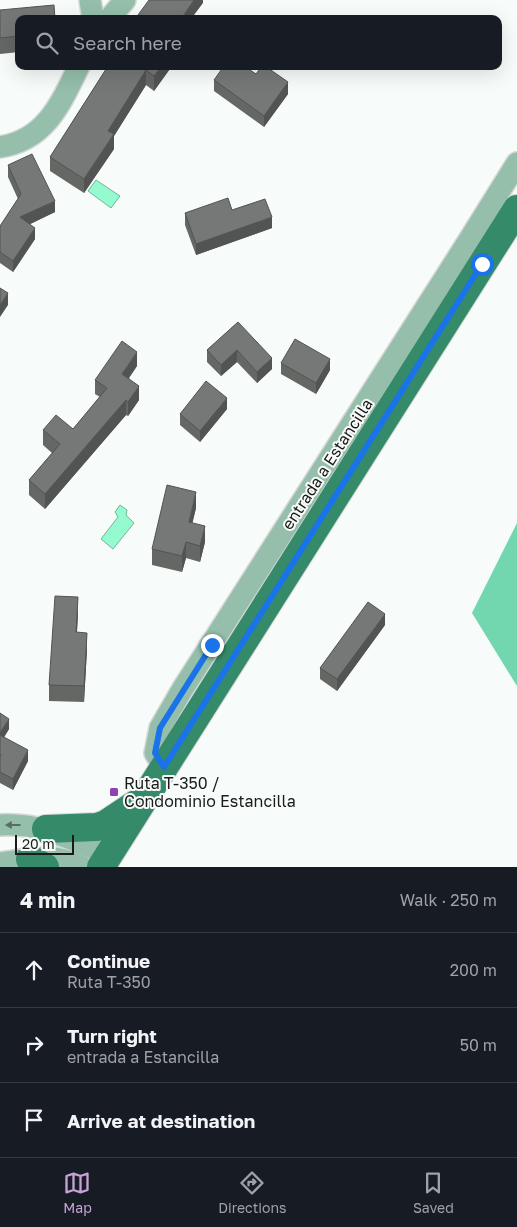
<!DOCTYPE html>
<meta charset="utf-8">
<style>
body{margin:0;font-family:"Golos Text",sans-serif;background:#20242c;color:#f1f3f6}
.scale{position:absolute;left:15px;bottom:12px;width:59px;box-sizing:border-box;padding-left:5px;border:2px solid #1a1b1a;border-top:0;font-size:14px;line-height:18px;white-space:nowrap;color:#1a1b1a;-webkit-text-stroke:4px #f7fbf9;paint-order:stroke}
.stop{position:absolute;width:15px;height:15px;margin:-11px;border:4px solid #1a73e8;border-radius:50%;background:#fff}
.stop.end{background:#1a73e8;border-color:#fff;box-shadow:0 1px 5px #0008}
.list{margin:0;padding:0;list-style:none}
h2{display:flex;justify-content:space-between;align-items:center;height:65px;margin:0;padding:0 20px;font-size:21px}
h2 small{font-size:16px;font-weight:400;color:#9ea1a6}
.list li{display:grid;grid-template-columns:32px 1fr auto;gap:15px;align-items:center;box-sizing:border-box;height:75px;padding:0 20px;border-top:1px solid #363941}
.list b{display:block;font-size:19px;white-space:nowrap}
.list p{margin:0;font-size:16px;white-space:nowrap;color:#9ea1a6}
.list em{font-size:16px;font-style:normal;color:#9ea1a6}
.icon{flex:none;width:28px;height:28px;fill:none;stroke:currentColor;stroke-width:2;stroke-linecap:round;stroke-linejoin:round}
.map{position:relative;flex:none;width:517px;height:867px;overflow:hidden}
.search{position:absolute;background:#171b24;box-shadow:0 5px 20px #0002;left:15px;right:15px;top:15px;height:55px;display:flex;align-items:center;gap:12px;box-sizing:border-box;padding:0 18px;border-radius:10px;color:#9ea1a6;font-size:19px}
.sheet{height:290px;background:#171b24}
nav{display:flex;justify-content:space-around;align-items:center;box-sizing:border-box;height:70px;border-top:1px solid #363941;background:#171b24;font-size:14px;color:#9ea1a6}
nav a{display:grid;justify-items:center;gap:2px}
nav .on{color:#c6a2d6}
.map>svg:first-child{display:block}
.forest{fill:#72d7ae}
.water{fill:#95facf;stroke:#70b799}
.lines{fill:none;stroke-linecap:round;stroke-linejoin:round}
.minor-casing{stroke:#d4d7d5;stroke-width:24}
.primary-casing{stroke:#d4d7d5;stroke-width:30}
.minor{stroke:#95beab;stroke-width:21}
.primary{stroke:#358a6a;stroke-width:28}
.wall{fill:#656765}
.shaded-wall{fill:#525453}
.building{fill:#757876;stroke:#525453}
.oneway{fill:#586c62}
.route{stroke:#1a73e8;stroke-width:6}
.poi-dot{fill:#9140b0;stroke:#f7fbf9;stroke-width:2}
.labels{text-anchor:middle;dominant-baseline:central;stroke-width:4;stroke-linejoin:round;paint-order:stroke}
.street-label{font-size:16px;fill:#1a1b1a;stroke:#f7fbf9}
.poi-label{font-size:16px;fill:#1a1b1a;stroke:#f7fbf9;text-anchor:start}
</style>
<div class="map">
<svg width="517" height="867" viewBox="0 0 517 867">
<rect width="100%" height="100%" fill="#f7fbf9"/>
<path class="forest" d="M 517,523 L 517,686 L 472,613 Z"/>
<path class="water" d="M 96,180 L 120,196 L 111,208 L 88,191 Z
M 120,505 L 127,510 L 126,515 L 134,523 L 113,549 L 101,539 L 118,517 L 115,512 Z"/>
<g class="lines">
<g class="minor-casing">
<path id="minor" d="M 90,0 L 93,19
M 109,19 L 125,0
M 0,147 C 46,140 61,103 79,66
M 164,767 L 155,753 L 160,728 L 182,690 L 471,237 L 517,163
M 0,825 C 43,823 70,839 108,855
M 0,863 C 29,859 55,852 82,867"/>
</g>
<g class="primary-casing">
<path id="primary" d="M 46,829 L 97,827 L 106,824 L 136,804
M 30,859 L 45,867
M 101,867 L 517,209"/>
</g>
<use href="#minor" class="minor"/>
<use href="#primary" class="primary"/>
</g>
<path class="wall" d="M 0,10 L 19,19 L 19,52 L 0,54 Z
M 108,66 L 172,66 L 154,91 L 146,85 L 114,136 L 114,149 L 84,193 L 50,171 L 50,157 Z
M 256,74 L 288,94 L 264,127 L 214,91 L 214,80 Z
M 8,165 L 55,212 L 30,224 L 35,239 L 13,272 L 0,263 L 0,226 L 18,199 L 8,177 Z
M 232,210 L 272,228 L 196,255 L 185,225 L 185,213 Z
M 238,322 L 272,369 L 257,383 L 237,362 L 221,376 L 207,362 L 207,350 Z
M 281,363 L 330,370 L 316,394 L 281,374 Z
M 137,366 L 129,378 L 139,400 L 128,416 L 126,415 L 45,509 L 29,495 L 29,480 L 52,453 L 43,445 L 43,430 L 73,429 L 100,397 L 95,394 L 95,380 Z
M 227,409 L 200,442 L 180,425 L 180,414 Z
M 196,508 L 192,523 L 205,542 L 200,562 L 186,558 L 182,572 L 152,565 L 152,549 Z
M 78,613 L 77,632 L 87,649 L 84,702 L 49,701 L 49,685 Z
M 385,625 L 337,691 L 320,679 L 320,668 Z
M 0,713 L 9,729 L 4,737 L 28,761 L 13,790 L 0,783 Z"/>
<path class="shaded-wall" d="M 194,0 L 203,0 L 203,3 L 191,19 L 181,19 Z
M 162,66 L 172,66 L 154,91 L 154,76 Z
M 146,70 L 146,85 L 114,136 L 114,149 L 84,193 L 84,179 L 108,131 Z
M 288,82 L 288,94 L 264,127 L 264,116 Z
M 55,201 L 55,212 L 20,229 L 20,217 Z
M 272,217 L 272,228 L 196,255 L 196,244 Z
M 35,228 L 35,239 L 13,272 L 13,261 Z
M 8,293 L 8,305 L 0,317 L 0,305 Z
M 237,350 L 237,362 L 221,376 L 221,365 Z
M 137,352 L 137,366 L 122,388 L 122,374 Z
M 272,358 L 272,369 L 257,383 L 257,372 Z
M 330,359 L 330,370 L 316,394 L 316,383 Z
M 139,386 L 139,400 L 128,416 L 128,402 Z
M 227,398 L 227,409 L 200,442 L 200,431 Z
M 126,400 L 126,415 L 45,509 L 45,494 Z
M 196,492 L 196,508 L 189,538 L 189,522 Z
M 205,526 L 205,542 L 200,562 L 200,546 Z
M 186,542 L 186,558 L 182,572 L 182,556 Z
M 78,597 L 78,613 L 76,648 L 76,632 Z
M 385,614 L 385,625 L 337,691 L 337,679 Z
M 87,633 L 87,649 L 84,702 L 84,686 Z
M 9,719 L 9,729 L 0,744 L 0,733 Z
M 28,750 L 28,761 L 13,790 L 13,779 Z"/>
<path class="building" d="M 149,0 L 194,0 L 181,19 L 135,19 Z
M 54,5 L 55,19 L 19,19 L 19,36 L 0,38 L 0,10 Z
M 108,66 L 162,66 L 154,76 L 146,70 L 108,131 L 114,134 L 84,179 L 50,157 Z
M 224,66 L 244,66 L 256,74 L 262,66 L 265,66 L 288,82 L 264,116 L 214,80 Z
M 32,154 L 55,201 L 20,217 L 35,228 L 13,261 L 0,252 L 0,226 L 21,194 L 8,165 Z
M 228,198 L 232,210 L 265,199 L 272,217 L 196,244 L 185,213 Z
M 0,288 L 8,293 L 0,305 Z
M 238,322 L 272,358 L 257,372 L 237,350 L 221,365 L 207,350 Z
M 295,339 L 330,359 L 316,383 L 281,363 Z
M 122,341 L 137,352 L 122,374 L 139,386 L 128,402 L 126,400 L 45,494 L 29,480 L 60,444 L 43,430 L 56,415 L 73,429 L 107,388 L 95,380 Z
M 206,381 L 227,398 L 200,431 L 180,414 Z
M 167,485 L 196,492 L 189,522 L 205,526 L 200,546 L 186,542 L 182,556 L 152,549 Z
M 55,596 L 78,597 L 76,632 L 87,633 L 84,686 L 49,685 Z
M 368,602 L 385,614 L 337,679 L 320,668 Z
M 0,713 L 9,719 L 0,733 Z
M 0,735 L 28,750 L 13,779 L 0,772 L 0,757 L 1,755 L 0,754 Z"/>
<defs><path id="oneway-solid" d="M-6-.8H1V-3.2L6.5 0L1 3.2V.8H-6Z" transform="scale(1.25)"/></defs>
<use class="oneway" href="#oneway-solid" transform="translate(13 825) rotate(-180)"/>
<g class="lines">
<path class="route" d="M 212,645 L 160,728 L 155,753 L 164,767 L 482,264"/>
</g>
<rect class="poi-dot" x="109" y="787" width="10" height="10" rx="2.5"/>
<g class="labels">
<g class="street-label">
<text transform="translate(327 464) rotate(-57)">entrada a Estancilla</text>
</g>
<g class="poi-label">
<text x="124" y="783">Ruta T-350 /<tspan x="124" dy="18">Condominio Estancilla</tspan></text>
</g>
</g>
</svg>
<div class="scale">20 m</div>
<div class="stop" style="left:482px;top:264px"></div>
<div class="stop end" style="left:212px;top:645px"></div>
<div class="search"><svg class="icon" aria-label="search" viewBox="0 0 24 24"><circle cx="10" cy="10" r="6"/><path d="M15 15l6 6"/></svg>Search here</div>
</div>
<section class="sheet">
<h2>4 min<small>Walk · 250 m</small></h2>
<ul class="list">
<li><svg class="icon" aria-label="ahead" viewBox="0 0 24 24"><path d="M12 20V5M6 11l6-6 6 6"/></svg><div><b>Continue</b><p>Ruta T-350</p></div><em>200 m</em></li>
<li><svg class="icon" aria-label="right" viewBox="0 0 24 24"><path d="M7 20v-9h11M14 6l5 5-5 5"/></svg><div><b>Turn right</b><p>entrada a Estancilla</p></div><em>50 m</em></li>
<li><svg class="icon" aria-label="arrive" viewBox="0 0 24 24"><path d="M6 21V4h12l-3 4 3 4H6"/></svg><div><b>Arrive at destination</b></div></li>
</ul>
</section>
<nav>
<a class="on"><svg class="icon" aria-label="map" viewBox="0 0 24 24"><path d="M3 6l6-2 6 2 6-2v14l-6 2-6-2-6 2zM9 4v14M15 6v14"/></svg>Map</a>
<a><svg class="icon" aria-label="directions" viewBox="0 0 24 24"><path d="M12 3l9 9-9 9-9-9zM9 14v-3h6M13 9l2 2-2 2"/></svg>Directions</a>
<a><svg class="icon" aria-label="saved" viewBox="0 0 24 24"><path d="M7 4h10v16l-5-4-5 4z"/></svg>Saved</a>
</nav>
